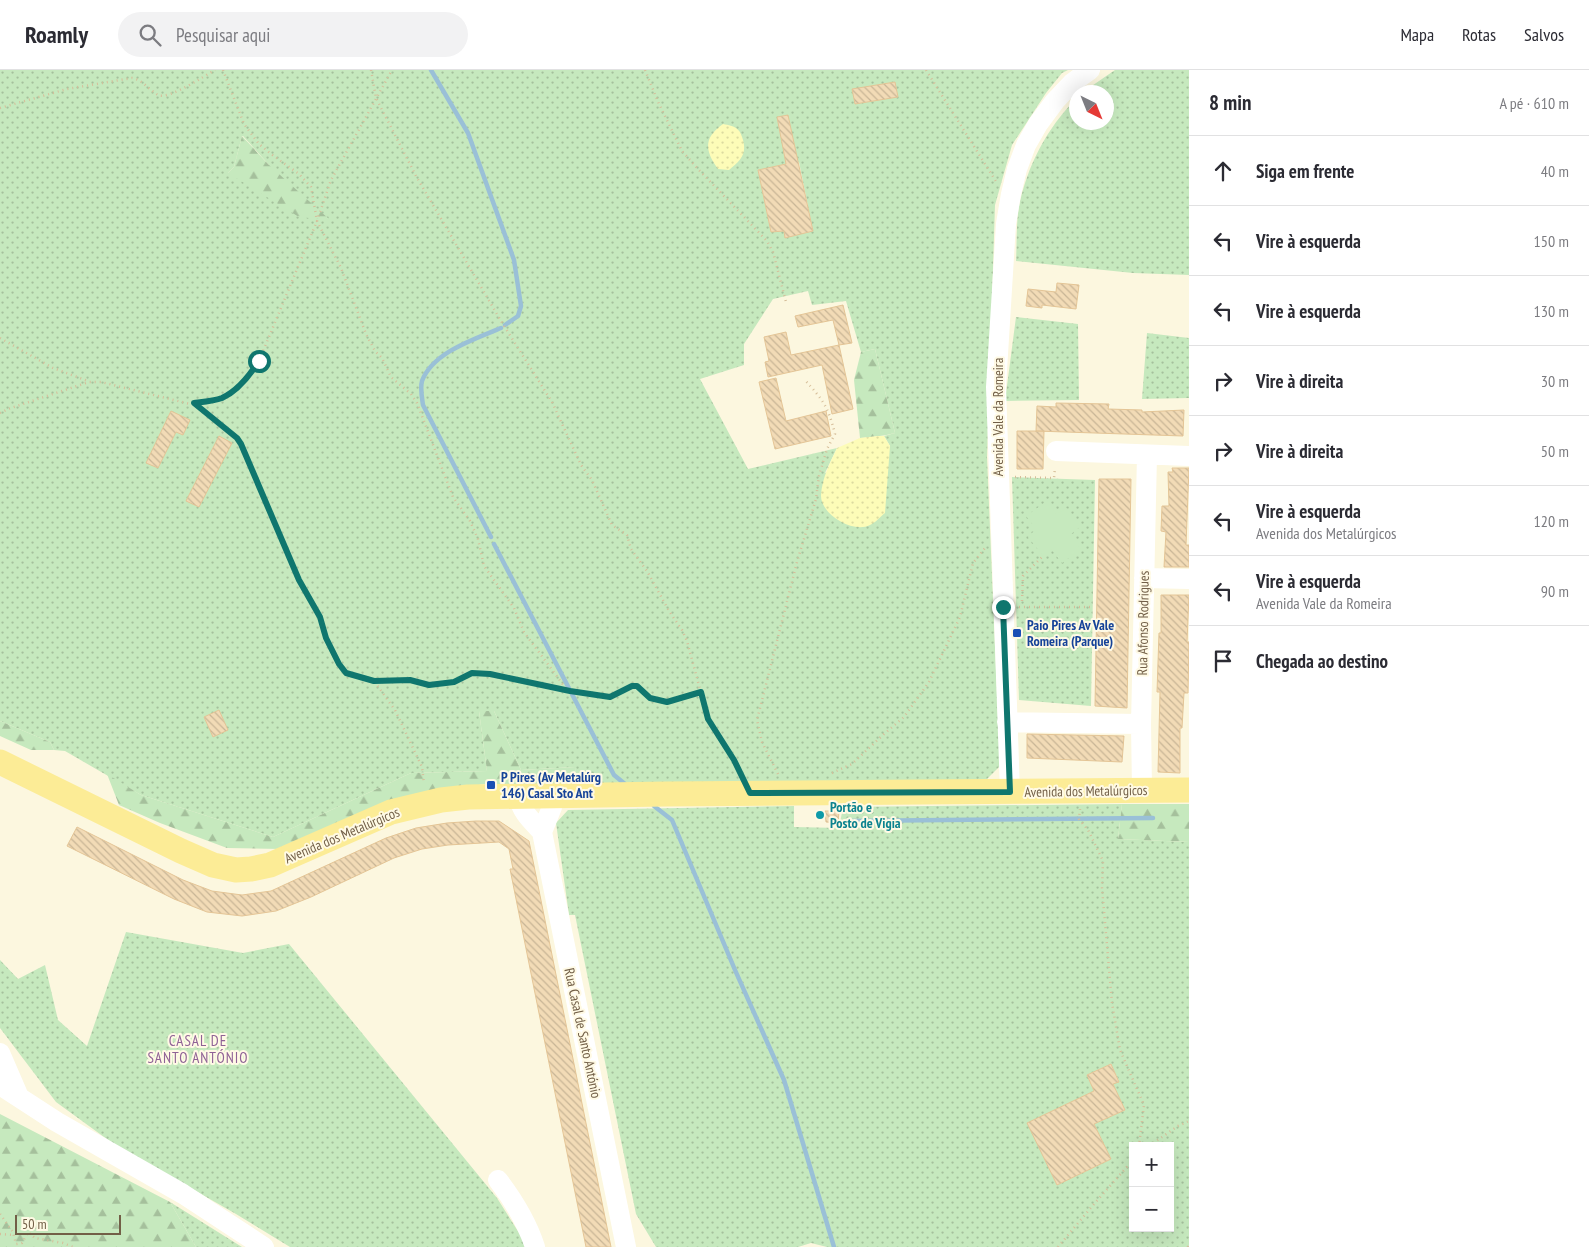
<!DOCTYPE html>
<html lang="pt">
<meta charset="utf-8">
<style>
body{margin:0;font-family:"PT Sans Narrow",sans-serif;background:#f2f2f3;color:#2b2b33}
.controls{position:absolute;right:15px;bottom:15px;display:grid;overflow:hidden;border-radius:0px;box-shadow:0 5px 20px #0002}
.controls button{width:45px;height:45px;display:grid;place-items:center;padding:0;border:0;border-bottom:1px solid #e1e1e2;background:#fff;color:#2b2b33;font:25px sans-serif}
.compass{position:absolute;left:1069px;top:15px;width:45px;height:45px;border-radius:50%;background:#fff;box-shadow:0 5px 20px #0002;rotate:137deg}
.scale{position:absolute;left:15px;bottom:12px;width:106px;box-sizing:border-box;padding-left:5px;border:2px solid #725f47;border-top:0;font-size:14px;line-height:18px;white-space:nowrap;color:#725f47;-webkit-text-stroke:4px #fffae5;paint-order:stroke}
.stop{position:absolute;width:15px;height:15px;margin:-11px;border:4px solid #0f766e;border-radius:50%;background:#fff}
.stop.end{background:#0f766e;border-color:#fff;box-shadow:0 1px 5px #0008}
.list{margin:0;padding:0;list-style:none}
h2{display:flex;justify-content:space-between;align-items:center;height:65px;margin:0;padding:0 20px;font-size:21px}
h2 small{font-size:16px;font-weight:400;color:#7c7c81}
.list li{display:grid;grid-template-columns:32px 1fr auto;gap:15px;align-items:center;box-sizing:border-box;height:70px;padding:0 20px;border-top:1px solid #e1e1e2}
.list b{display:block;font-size:19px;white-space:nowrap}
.list p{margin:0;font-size:16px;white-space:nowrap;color:#7c7c81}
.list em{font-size:16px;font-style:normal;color:#7c7c81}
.icon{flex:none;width:28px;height:28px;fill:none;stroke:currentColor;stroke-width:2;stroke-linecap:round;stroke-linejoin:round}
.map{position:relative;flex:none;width:1189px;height:1177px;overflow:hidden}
header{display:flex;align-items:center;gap:30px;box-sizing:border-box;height:70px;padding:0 25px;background:#fff;border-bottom:1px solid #e1e1e2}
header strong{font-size:24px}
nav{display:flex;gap:28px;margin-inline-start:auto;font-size:18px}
.search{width:350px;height:45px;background:#f2f2f3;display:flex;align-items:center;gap:12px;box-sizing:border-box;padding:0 18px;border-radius:28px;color:#7c7c81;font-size:19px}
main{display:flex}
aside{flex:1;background:#fff}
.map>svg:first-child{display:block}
.green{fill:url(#green-dots);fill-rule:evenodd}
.forest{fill:url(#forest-firs)}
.sand{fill:url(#sand-dots)}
.pitch{fill:#c6e9be}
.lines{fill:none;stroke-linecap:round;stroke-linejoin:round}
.stream{stroke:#9ac0d7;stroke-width:4.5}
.building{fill:url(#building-back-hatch);stroke:#e4c596}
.path{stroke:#d6be9a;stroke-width:2.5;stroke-dasharray:1 4;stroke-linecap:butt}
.minor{stroke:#fff;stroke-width:20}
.major{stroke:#fcec96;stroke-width:25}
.route{stroke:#0f766e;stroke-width:6}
.transit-dot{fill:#1a4fb4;stroke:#fffae5;stroke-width:2}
.culture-dot{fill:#0f9aa8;stroke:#fffae5;stroke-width:2}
.labels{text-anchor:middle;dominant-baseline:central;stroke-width:4;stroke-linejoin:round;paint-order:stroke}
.street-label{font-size:14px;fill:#725f47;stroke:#fffae5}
.transit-label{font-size:14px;font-weight:bold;fill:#164399;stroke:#fffae5;text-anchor:start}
.culture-label{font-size:14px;font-weight:bold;fill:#0d838f;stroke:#fffae5;text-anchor:start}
.neighbourhood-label{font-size:15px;letter-spacing:1px;fill:#8f6296;stroke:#fffae5}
</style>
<header>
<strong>Roamly</strong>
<div class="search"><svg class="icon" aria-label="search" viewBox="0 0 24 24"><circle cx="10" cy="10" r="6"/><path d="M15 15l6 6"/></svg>Pesquisar aqui</div>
<nav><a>Mapa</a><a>Rotas</a><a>Salvos</a></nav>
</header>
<main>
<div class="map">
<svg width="1189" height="1177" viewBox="0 0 1189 1177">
<defs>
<pattern id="green-dots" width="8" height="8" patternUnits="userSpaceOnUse" patternTransform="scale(1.25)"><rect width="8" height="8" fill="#c6e9be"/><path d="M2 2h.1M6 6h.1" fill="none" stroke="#a5c09c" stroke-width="1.8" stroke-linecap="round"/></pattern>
<pattern id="forest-firs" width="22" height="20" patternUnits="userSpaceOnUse" patternTransform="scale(1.25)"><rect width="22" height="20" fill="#c6e9be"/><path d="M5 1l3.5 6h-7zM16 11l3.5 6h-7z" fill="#a5c09c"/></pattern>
<pattern id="sand-dots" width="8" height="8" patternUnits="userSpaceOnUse" patternTransform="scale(1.25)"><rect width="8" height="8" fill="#fdfcb8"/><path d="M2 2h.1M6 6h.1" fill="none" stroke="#dcdaa0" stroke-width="1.8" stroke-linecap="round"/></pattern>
<pattern id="building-back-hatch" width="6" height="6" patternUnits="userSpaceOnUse" patternTransform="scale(1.25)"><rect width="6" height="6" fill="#f2dbb6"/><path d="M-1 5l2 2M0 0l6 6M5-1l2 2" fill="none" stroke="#c8b596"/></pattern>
</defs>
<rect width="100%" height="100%" fill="#fcf7df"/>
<path class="green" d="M 0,0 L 1068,0 L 1062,3 L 1046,23 L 1012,75 L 995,135 L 987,387 L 1000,696 L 984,712 L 576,715 L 575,697 L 521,700 L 494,641 L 479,641 L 487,701 L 411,703 L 273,767 L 141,725 L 65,681 L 54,680 L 50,672 L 0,651 ZM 242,66 L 243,66 L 269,95 L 228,103 L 234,97 ZM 799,92 L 813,161 L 785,167 L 784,161 L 771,162 L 758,100 ZM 808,221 L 812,235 L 846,231 L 861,282 L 875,279 L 895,363 L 884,366 L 890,376 L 825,403 L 837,378 L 748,399 L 700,309 L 744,295 L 744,274 L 773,229 Z
M 1115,0 L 1189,0 L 1189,205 L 1133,203 L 1016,191 C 1017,173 1016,154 1019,137 C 1027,96 1047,58 1076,29 L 1076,52 L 1106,52 L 1106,22 L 1083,22 Z
M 1016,247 L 1078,254 L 1079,330 L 1005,331 Z
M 1147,263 L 1189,268 L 1189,328 L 1142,329 Z
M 1012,407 L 1095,410 L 1091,636 L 1019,630 Z
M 1122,734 L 1118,769 L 1189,772 L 1189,1177 L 827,1177 L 811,1173 L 798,1177 L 656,1177 L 636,1144 L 575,845 L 569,845 L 556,753 L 568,740 L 794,736 L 794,757 L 839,758 L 843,737 ZM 1111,994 L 1119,1011 L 1113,1014 L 1125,1040 L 1094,1054 L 1111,1089 L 1057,1115 L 1028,1053 L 1094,1021 L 1087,1005 ZM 1133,1076 L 1170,1076 L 1170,1158 L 1133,1158 Z
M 126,862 L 243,883 L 289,874 L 497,1128 L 528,1177 L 290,1177 L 236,1144 L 115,1075 L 56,1032 L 0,958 L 0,890 L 18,909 L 45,895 L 58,950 L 87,976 Z
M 170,1132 L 242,1177 L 196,1177 Z"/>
<path class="forest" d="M 242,66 L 269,95 L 330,150 L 299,147 L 228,103 L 234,97 Z
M 875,279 L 895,363 C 884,366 872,367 860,368 L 854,310 L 861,282 Z
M 479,641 L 494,641 L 521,700 L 575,697 L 576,715 L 484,714 L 408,728 L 281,779 L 227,778 L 160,753 L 119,735 L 107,704 L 141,725 L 273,767 L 411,703 L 487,701 Z
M 0,651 L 50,672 L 54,680 L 31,680 L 0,666 Z
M 1122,734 L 1189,734 L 1189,772 L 1118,769 Z
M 0,1044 L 170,1132 L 196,1177 L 0,1177 Z"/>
<path class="sand" d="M 723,54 C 735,56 740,58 743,70 C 747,85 740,91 729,100 L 718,99 C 705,81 703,68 723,54 Z
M 878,366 L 884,366 L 890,376 L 885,443 C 880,447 875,453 870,455 C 853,464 820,444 821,425 C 822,408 830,393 837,378 L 860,368 Z"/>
<path class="pitch" d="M 1047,431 L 1056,444 L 1067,438 L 1080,457 L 1070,465 L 1081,479 L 1062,493 L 1051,479 L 1043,486 L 1028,467 L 1036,459 L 1026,446 Z"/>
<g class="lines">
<path class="stream" d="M 431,0 L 468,63 L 514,190 L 521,236 L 518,246 L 505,255
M 491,467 L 423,335 C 422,328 420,318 422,311 C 433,282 475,269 501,258
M 494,474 L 614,705 L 625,714
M 654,736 L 672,750 L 735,900 L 784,1010 L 834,1177
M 849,751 L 1153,748"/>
</g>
<path class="building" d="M 895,12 L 898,27 L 855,34 L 852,19 Z
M 788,45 L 813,161 L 785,168 L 784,161 L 771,162 L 758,100 L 786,94 L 777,47 Z
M 1057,213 L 1079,215 L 1076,239 L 1042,235 L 1042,238 L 1026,236 L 1028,219 L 1056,222 Z
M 843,235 L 852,273 L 839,275 L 833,250 L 798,257 L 795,246 Z
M 786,262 L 791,285 L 839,275 L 853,339 L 832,344 L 822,295 L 768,307 L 765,292 L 769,291 L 764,267 Z
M 776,308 L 786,351 L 826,341 L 831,366 L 775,379 L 759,312 Z
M 1056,333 L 1109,334 L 1108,339 L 1142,340 L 1142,342 L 1184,340 L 1183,366 L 1036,361 L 1037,336 L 1056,337 Z
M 171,341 L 190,350 L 183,365 L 176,362 L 158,398 L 146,393 Z
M 1017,361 L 1044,361 L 1043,399 L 1017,399 Z
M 219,366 L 232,373 L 199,437 L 186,431 Z
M 1172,398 L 1189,398 L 1186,475 L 1189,475 L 1189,497 L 1164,497 L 1166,462 L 1161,461 L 1162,436 L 1169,436 L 1168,402 L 1173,402 Z
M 1099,409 L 1131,409 L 1127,638 L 1095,636 Z
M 1161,525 L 1189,525 L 1187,572 L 1189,572 L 1188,623 L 1184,623 L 1182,658 L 1180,658 L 1180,703 L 1158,702 L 1160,622 L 1157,622 L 1159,563 L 1161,563 Z
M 219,640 L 228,660 L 213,667 L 204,647 Z
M 1027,664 L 1124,666 L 1122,692 L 1027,688 Z
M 825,741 L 839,741 L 838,753 L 826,752 Z
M 476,751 L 499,751 L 529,771 L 611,1177 L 586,1177 L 510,799 L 513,799 L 509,779 L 499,772 L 448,775 L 422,779 L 394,788 L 311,827 L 276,841 L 242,846 L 207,842 L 174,829 L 67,776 L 77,757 L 183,810 L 212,821 L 242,825 L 271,821 L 386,768 L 416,758 L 447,753 Z
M 1111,994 L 1119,1012 L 1113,1014 L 1125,1040 L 1094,1054 L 1111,1089 L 1057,1115 L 1027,1053 L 1094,1021 L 1087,1005 Z"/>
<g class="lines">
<path class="path" d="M 223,0 L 244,54 L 259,74 L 271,84 L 299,104 L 311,117 L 317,151 L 341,198 L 366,264 L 375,281 L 382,288 L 391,307 L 411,324 L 417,333 L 453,427 L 470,451 L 478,469 L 484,496 L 514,538 L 524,562 L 567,620
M 371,0 L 376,28 L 416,106 L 501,251 L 552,332 L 581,395 L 592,410 L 612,455 L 627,465 L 631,479 L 647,501 L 669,541 L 682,560 L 687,571 L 708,649 L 734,690 L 741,704
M 645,0 L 659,34 L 682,81 L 699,100 L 767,171 L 773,182 L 786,232
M 926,0 L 997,113
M 0,38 L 67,19 L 132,8 C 143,10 149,20 158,25 C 169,30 204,6 215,0
M 0,268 L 53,298 L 88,311
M 194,334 L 237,368 L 241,374 L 299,510 L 320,547 L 326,568 L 339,594 L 346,603 L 374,611 L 395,640 L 422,697 L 424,714
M 0,343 L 8,339 L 89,312 L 101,312 L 190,334 L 222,328 L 243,313 L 251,304 L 259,291 L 317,151 L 331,110 L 392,0
M 1015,407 L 1054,408 L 1055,398
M 1022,531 L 1023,506 L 1043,486
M 1019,537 L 1093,537
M 374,611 L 410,610 L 429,615 L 442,614 L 454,612 L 472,603 L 490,604 L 570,621 L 610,627 L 632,616 L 637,616 L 650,627 L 667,632 L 701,622
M 832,703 L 852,694 L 884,664 L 904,647 L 929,612 L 960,547 L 973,493 L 985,478
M 778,704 L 762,672 L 757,650 L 797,492 L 816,429 L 819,406 L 827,379 L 835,364 C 828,336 823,330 804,309
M 1080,739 L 1079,749 L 1088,760 L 1103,791 L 1102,818 L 1112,933 L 1120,980 L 1144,1035 L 1139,1076
M 1149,1076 L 1178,1056 L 1189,1051
M 0,1144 L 13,1162 L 16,1174 L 22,1173 L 28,1162 L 35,1168 L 63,1173 L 73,1177
M 0,1164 L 14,1165
M 1058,1177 L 1094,1134 L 1133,1090
M 1188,1177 L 1189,1175"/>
<path class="minor" d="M 1056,381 L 1189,386
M 1144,508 L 1189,509
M 1007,652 L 1141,654
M 1142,720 L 1141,654 L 1147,385
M 1010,722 L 996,317 L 1006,154 L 1011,124 L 1017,99 L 1026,75 L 1038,54 L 1055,31 L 1072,13 L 1090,0
M 519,727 C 521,742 532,751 542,762 L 552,737 L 553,726
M 542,762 L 626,1177
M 0,983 L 19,1027
M 0,1015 L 57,1052 L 183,1124 L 264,1177
M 498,1110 C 514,1131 527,1152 535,1177"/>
<path class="major" d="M 0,692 L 181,781 L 213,795 L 236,800 L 251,799 L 270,795 L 391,742 L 441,730 L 468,727 L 666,724 L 1189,720"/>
</g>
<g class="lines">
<path class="route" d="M 259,291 C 250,305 238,321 222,328 C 214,331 202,332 194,333 L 237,368 L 241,374 L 299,510 L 320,547 L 326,568 L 339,594 L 346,603 L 374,611 L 410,610 L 429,615 L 454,612 L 472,603 L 490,604 L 570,621 L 610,627 L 632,616 L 637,616 L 650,628 L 667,632 L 701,622 L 708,649 L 734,690 L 750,723 L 1010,722 L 1003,537"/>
</g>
<g class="transit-dot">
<rect x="1012" y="558" width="10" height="10" rx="2.5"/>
<rect x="486" y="710" width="10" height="10" rx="2.5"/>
</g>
<circle class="culture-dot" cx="820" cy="745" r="5"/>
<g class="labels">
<g class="street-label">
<text transform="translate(998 347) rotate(-90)">Avenida Vale da Romeira</text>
<text transform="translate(1143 553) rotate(-89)">Rua Afonso Rodrigues</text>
<text transform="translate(1086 721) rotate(-1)">Avenida dos Metalúrgicos</text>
<text transform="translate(342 765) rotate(-23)">Avenida dos Metalúrgicos</text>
<text transform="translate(583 963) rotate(78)">Rua Casal de Santo António</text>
</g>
<g class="transit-label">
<text x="1027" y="555">Paio Pires Av Vale<tspan x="1027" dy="16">Romeira (Parque)</tspan></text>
<text x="501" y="707">P Pires (Av Metalúrg<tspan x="501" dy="16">146) Casal Sto Ant</tspan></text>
</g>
<g class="culture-label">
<text x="830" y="737">Portão e<tspan x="830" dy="16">Posto de Vigia</tspan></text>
</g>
<g class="neighbourhood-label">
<text x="198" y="970">CASAL DE<tspan x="198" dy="17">SANTO ANTÓNIO</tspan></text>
</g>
</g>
</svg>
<div class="controls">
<button>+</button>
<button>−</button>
</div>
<svg class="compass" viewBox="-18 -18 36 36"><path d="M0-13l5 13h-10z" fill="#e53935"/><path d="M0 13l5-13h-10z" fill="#7c7c81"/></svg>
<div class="scale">50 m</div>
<div class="stop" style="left:259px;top:291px"></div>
<div class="stop end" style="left:1003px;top:537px"></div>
</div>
<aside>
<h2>8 min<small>A pé · 610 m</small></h2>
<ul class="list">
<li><svg class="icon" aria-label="ahead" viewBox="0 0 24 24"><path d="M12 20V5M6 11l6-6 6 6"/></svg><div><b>Siga em frente</b></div><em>40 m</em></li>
<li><svg class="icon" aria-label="left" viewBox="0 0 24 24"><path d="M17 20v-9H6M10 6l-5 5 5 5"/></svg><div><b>Vire à esquerda</b></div><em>150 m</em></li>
<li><svg class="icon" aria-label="left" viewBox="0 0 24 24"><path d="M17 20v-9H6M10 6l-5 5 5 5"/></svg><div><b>Vire à esquerda</b></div><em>130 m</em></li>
<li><svg class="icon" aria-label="right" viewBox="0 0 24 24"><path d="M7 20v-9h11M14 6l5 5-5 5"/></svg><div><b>Vire à direita</b></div><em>30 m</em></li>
<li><svg class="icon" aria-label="right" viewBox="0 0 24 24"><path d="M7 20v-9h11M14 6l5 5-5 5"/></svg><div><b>Vire à direita</b></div><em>50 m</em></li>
<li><svg class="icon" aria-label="left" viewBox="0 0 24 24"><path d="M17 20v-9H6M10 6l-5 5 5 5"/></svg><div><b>Vire à esquerda</b><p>Avenida dos Metalúrgicos</p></div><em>120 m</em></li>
<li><svg class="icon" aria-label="left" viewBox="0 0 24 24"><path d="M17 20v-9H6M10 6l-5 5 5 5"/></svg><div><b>Vire à esquerda</b><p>Avenida Vale da Romeira</p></div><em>90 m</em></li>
<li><svg class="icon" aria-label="arrive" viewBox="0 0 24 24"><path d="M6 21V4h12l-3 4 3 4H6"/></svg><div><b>Chegada ao destino</b></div></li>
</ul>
</aside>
</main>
